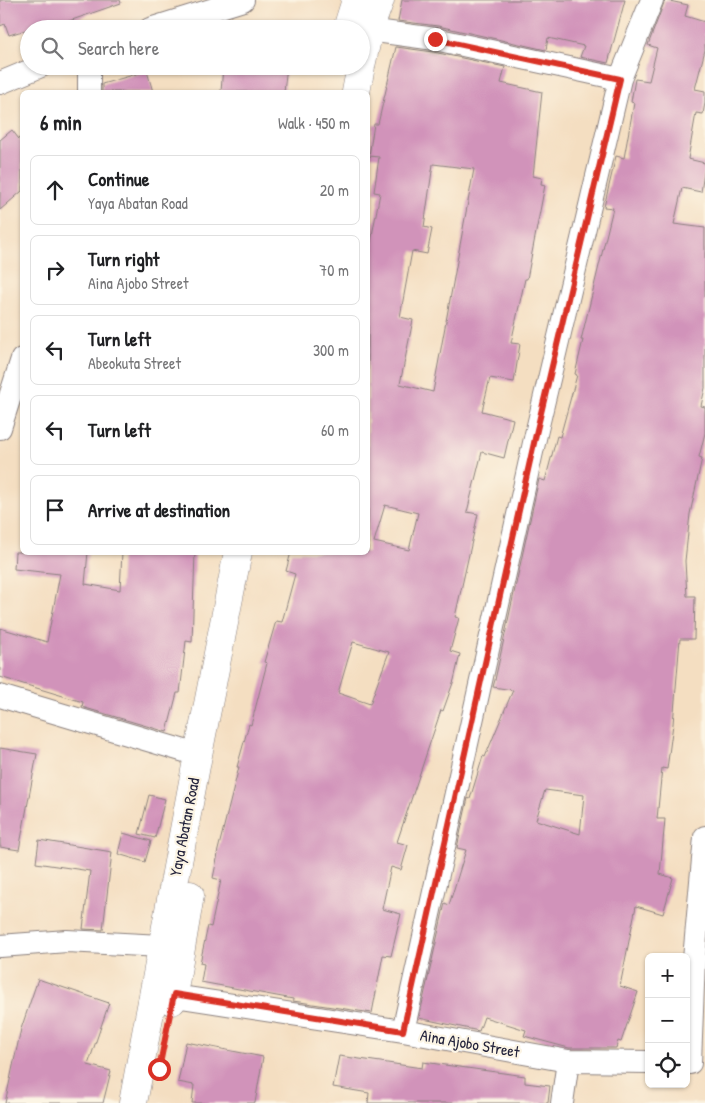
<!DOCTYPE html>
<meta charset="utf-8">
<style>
body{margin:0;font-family:"Patrick Hand",sans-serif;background:#f2f2f2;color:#202124}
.controls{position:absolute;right:15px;bottom:15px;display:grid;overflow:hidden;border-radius:8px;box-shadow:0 1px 4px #0004}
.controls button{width:45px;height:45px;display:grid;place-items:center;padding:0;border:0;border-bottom:1px solid #e0e0e0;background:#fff;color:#202124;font:25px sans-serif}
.stop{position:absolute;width:15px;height:15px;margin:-11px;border:4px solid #d93025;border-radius:50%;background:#fff}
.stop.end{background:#d93025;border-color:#fff;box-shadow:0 1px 5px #0008}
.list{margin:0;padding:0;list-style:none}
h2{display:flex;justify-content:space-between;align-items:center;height:65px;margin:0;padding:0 20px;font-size:21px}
h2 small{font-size:16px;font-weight:400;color:#757577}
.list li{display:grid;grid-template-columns:32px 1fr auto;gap:15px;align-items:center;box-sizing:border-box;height:70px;margin:0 10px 10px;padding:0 10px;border:1px solid #e0e0e0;border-radius:8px}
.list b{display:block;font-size:19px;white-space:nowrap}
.list p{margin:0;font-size:16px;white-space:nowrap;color:#757577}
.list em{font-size:16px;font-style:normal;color:#757577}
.icon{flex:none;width:28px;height:28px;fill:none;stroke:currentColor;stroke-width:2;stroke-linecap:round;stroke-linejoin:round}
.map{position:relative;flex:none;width:705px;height:1103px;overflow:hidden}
.search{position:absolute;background:#fff;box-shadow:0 1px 4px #0004;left:20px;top:20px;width:350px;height:55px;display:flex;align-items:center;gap:12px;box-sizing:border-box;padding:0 18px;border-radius:28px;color:#757577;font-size:19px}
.panel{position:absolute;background:#fff;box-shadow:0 1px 4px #0004;left:20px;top:90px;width:350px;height:465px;border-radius:8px}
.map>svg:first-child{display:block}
.building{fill:#d193ba;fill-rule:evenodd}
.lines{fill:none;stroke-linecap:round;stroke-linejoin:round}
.minor-casing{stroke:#8b807e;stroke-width:24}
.major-casing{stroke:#8b807e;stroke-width:29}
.minor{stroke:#fff;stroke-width:22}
.major{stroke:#fff;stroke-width:28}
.route{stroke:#d93025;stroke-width:6}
.labels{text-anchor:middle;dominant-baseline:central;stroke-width:4.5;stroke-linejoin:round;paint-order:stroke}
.street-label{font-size:16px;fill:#22223b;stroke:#fcf5e5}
</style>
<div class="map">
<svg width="705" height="1103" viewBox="0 0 705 1103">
<rect width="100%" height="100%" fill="#fcf5e5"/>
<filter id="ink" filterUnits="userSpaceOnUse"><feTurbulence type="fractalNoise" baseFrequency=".02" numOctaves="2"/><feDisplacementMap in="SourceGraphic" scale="10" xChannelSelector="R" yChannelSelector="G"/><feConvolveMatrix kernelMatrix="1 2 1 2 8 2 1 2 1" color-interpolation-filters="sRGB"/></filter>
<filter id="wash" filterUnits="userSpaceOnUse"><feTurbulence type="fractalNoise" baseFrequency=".0096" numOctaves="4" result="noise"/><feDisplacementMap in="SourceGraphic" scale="20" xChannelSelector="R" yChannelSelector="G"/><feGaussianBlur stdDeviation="1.12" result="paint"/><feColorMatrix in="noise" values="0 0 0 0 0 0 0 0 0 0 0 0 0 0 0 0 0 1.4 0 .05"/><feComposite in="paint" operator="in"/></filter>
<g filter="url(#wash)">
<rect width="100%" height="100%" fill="#f4dec1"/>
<g id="blocks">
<path class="building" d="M 0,0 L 120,0 L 121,3 L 46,29 L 29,29 L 9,35 L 5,24 L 0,26 Z
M 402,0 L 625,0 L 608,63 L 580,57 L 584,46 L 548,38 L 546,50 L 438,26 L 398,21 Z
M 665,0 L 688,5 L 685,16 L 705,22 L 705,50 L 695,89 L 705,91 L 705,103 L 703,114 L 696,113 L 688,159 L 705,163 L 705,167 L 701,192 L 682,188 L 674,224 L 705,228 L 705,388 L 701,406 L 705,407 L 705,433 L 699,457 L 702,458 L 690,514 L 685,561 L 687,596 L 695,596 L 694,639 L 680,639 L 673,724 L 667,769 L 662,768 L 657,819 L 665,819 L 660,874 L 673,878 L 663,914 L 636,906 L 620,986 L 638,992 L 621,1042 L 618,1041 L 616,1048 L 569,1048 L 524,1036 L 526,1030 L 484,1017 L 479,1031 L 419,1018 L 445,903 L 449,905 L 466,850 L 457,848 L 468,798 L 470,799 L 483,756 L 485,757 L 513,690 L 493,687 L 495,680 L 539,479 L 545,481 L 557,436 L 560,437 L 577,375 L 575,374 L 583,340 L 581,340 L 613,208 L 604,207 L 616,156 L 624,158 L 634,103 L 631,102 L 635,79 L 649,81 L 657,48 L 648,45 ZM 545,790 L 584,795 L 580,834 L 536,820 Z
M 396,47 L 433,52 L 505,67 L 501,83 L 542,92 L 533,176 L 542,178 L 541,184 L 545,185 L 527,279 L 525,279 L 511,343 L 520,344 L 514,382 L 490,378 L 482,411 L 513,419 L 504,458 L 482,452 L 467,512 L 478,514 L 455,617 L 459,618 L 450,651 L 460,654 L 454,680 L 443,711 L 441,710 L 397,842 L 408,845 L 401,870 L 391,867 L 382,909 L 401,914 L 391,956 L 383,955 L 372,1013 L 293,1001 L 293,999 L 201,982 L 204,964 L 200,963 L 208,926 L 211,927 L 221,880 L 213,878 L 218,854 L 217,854 L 239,767 L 237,767 L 249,724 L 251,725 L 267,663 L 264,662 L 276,621 L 282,622 L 295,574 L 286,571 L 291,552 L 368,552 L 368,257 L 380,193 L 374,192 L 379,157 L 369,156 L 374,124 L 378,124 ZM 433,164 L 474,169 L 433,392 L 400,384 L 413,320 L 400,317 L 412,251 L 427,254 L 432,229 L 424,227 ZM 385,505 L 418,513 L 409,550 L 374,542 ZM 353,642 L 389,652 L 370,704 L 338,693 Z
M 223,66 L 287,66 L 284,92 L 221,92 Z
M 147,71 L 153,92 L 102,92 L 102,84 Z
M 12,130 L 22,143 L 22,191 L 0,210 L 0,140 Z
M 15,552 L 88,552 L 85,584 L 120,590 L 122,552 L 195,552 L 192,642 L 186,641 L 180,693 L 177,693 L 167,732 L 82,707 L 83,702 L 0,677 L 0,628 L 47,642 L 60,574 L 14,569 Z
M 0,748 L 37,754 L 19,850 L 0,847 Z
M 149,795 L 165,799 L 155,838 L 139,834 Z
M 123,833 L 151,841 L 145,862 L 118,854 Z
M 39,840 L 112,852 L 103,930 L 83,929 L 90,871 L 36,863 Z
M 38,979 L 109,1003 L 88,1065 L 111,1071 L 103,1103 L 5,1103 L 21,1029 Z
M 186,1042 L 263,1057 L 255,1103 L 192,1103 L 194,1085 L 178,1082 Z
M 339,1056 L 422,1068 L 423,1062 L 525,1076 L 525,1083 L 550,1086 L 548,1103 L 368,1103 L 369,1093 L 333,1087 Z"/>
</g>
</g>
<g filter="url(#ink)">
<use href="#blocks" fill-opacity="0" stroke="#8b807e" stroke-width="1"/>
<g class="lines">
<g class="minor-casing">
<path id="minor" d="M 150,29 L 243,0
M 361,29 L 435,39 L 620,79
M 0,83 L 41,66
M 89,92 L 89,66
M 0,428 L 22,359
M 0,696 L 198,755
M 0,946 L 67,941 L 161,946
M 155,993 L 403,1031 L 568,1061 L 649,1062
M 403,1031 L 536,434 L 620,79 L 652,0
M 690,1063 L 694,959 L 705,837
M 562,1103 L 568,1061"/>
</g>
<g class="major-casing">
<path id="major" d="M 347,29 L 356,0
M 361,66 L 369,30 L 380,0
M 356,92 L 361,66
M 172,1001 L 190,895
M 133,1103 L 198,755 L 238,552"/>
</g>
<use href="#minor" class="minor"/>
<use href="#major" class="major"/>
</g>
</g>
<g class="lines" filter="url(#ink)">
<path class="route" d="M 159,1069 L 174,994 L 403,1031 L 536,434 L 620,79 L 435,39"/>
</g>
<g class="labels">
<g class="street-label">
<text transform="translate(184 827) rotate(-79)">Yaya Abatan Road</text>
<text transform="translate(470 1043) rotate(10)">Aina Ajobo Street</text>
</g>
</g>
</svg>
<div class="controls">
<button>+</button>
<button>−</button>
<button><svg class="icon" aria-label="locate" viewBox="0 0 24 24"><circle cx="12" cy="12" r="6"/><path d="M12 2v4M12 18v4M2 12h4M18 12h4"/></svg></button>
</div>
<div class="stop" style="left:159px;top:1069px"></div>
<div class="stop end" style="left:435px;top:39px"></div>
<div class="search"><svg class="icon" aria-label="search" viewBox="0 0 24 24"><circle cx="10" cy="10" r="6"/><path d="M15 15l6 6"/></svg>Search here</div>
<section class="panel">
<h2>6 min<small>Walk · 450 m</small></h2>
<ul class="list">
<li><svg class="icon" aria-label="ahead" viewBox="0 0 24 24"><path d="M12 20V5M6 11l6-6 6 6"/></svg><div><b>Continue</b><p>Yaya Abatan Road</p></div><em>20 m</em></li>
<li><svg class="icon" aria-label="right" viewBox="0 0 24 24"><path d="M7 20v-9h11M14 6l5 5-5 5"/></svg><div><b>Turn right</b><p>Aina Ajobo Street</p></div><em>70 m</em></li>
<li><svg class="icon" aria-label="left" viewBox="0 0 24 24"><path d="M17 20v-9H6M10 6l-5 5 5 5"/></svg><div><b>Turn left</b><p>Abeokuta Street</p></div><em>300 m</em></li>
<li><svg class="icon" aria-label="left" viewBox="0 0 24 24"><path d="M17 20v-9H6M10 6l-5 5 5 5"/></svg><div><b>Turn left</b></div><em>60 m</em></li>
<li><svg class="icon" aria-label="arrive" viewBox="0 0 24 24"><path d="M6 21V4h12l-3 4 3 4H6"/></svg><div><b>Arrive at destination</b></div></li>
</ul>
</section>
</div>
